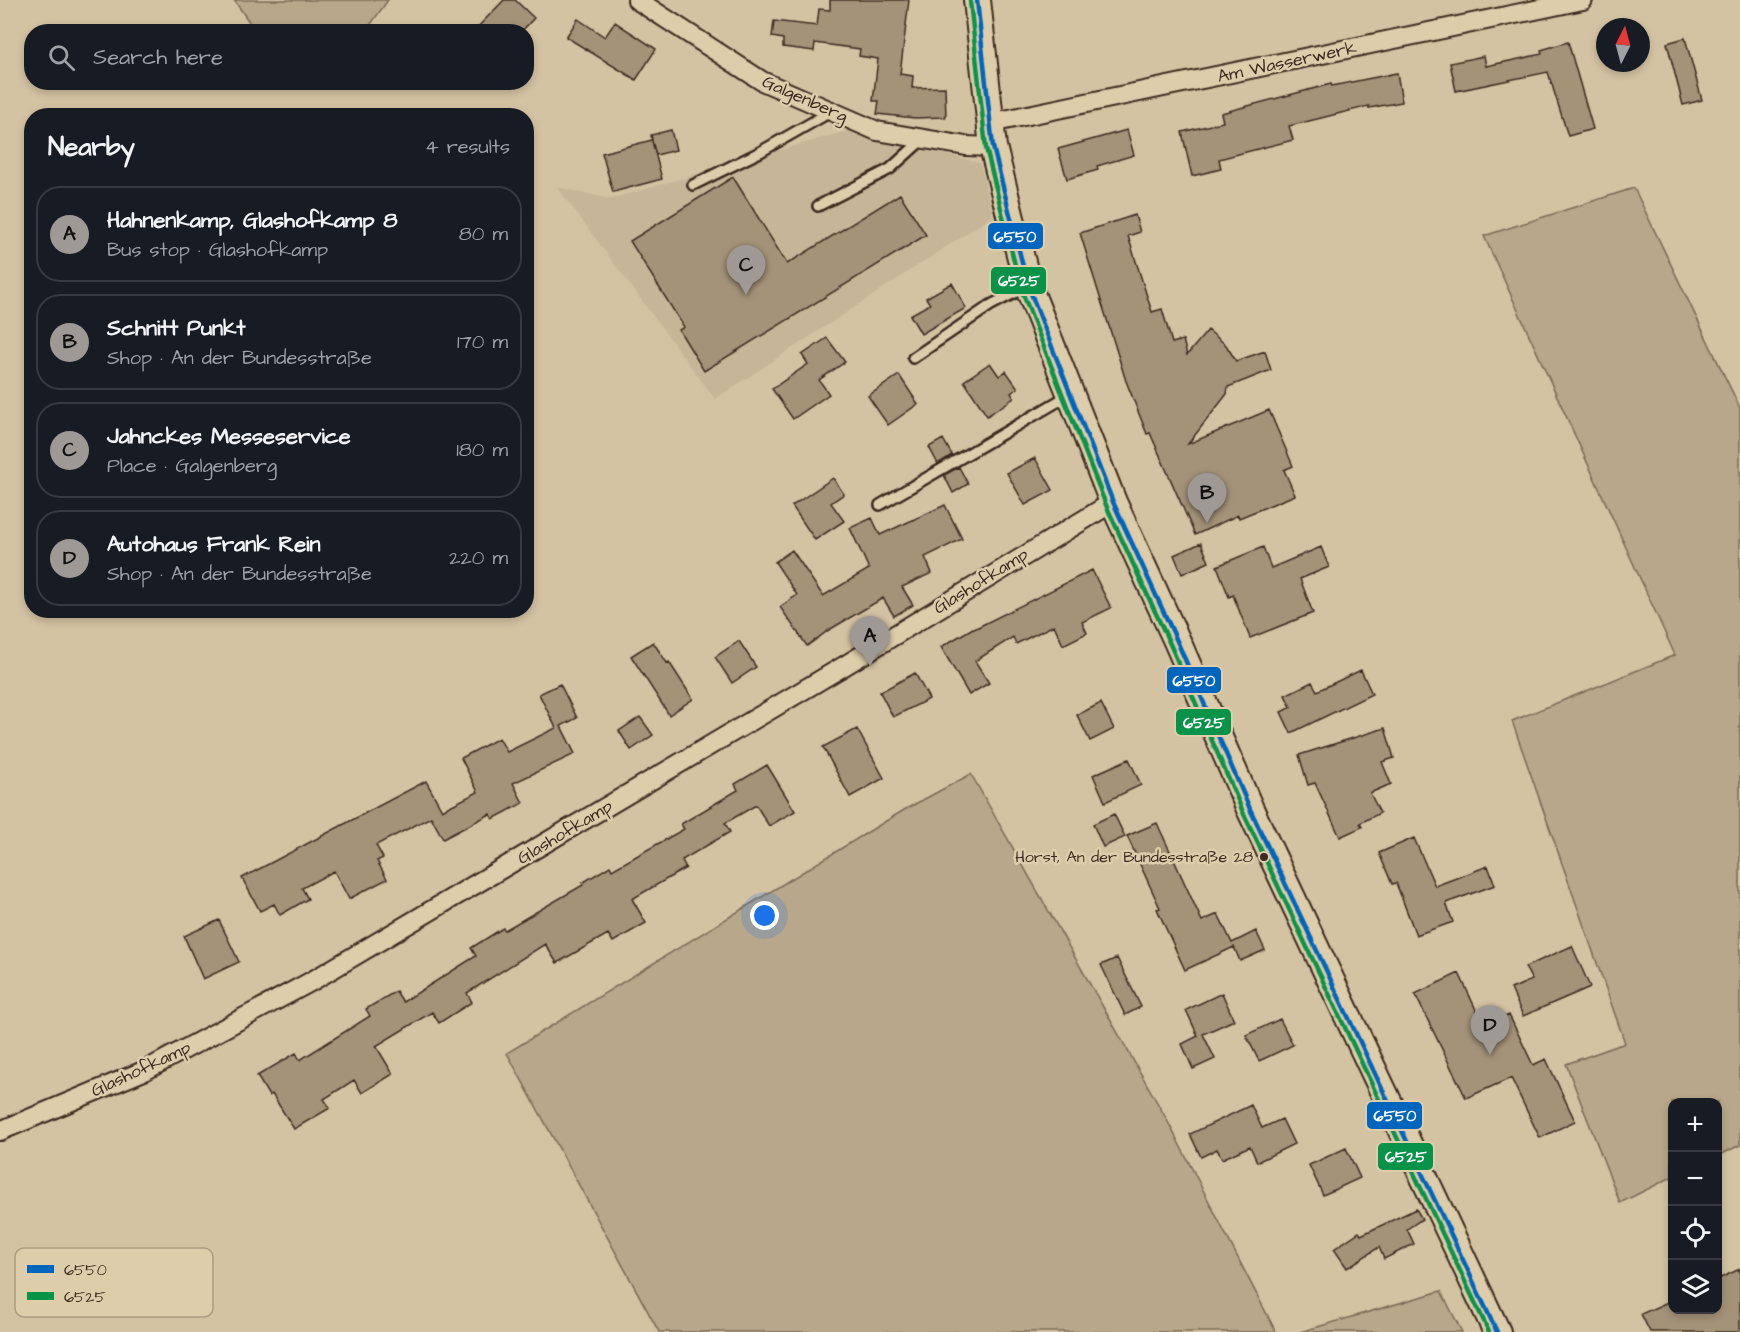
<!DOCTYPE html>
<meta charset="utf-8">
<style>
body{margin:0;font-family:"Architects Daughter",sans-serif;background:#242831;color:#f1f3f6}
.controls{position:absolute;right:18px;bottom:18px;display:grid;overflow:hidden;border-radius:12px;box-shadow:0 3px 9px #0003}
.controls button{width:54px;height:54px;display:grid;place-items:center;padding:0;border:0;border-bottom:2px solid #363941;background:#171b24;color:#f1f3f6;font:30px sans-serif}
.compass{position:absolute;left:1596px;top:18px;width:54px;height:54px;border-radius:50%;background:#171b24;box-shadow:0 3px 9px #0003;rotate:6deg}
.you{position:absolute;left:765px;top:916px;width:21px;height:21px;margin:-15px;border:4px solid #fff;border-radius:50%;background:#1a73e8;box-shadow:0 0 0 9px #1a73e833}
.badge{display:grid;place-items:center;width:39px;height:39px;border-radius:50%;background:#9f9995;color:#111;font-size:20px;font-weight:700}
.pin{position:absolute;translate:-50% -50px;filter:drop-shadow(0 2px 3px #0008)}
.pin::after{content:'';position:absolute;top:32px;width:21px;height:18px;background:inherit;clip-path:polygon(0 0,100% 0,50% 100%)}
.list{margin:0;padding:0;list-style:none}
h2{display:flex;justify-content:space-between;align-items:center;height:78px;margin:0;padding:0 24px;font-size:26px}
h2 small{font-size:20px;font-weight:400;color:#9ea1a6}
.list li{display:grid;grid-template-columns:39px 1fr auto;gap:18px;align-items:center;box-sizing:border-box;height:96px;margin:0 12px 12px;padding:0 12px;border:2px solid #363941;border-radius:24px}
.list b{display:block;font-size:22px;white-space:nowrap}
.list p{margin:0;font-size:20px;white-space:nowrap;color:#9ea1a6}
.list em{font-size:20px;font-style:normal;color:#9ea1a6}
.icon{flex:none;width:33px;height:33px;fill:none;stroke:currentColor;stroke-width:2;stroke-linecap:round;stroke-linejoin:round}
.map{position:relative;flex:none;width:1740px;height:1332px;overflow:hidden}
.search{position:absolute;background:#171b24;box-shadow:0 3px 9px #0003;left:24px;top:24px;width:510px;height:66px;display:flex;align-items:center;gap:15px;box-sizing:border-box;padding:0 21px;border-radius:24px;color:#9ea1a6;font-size:22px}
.panel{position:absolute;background:#171b24;box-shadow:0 3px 9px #0003;left:24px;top:108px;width:510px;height:510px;border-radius:24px}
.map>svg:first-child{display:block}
.built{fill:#c6b596}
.green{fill:#b8a78a;stroke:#7a6854;stroke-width:1.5}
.building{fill:#a49379;stroke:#3b2a1e;stroke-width:1.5}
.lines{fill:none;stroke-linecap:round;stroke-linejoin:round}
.service-casing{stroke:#3b2a1e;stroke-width:14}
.minor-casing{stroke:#3b2a1e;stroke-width:22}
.secondary-casing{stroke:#3b2a1e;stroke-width:30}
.service{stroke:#decdab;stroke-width:9}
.minor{stroke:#decdab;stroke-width:18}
.secondary{stroke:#decdab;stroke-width:26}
.bus-1-casing{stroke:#decdab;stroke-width:9}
.bus-2-casing{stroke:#decdab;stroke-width:9}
.bus-1{stroke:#0065bd;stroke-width:4.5}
.bus-2{stroke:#099349;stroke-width:4.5}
.bus-dot{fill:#3b2a1e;stroke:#decdab;stroke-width:2}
.labels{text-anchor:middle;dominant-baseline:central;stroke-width:5;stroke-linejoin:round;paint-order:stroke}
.bus-label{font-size:16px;fill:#3b2a1e;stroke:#decdab;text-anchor:end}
.street-label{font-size:18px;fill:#3b2a1e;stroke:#decdab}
.key{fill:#decdab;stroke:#ad9c81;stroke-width:1.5}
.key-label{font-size:16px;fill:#3b2a1e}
.line-badge{stroke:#decdab;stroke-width:2}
.badge-label{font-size:16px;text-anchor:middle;font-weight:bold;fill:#fff}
</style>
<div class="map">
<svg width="1740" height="1332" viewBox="0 0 1740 1332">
<rect width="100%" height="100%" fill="#d4c3a3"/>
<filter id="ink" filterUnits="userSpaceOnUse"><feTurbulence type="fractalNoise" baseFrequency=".0167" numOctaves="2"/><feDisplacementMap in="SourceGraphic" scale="12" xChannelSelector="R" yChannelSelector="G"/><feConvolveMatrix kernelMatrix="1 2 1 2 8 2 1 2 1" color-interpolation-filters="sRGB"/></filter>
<g filter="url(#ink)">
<path class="built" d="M 857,128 L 877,137 L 980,163 L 993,216 L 715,399 L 557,187 L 611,199 Z"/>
<path class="green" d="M 234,0 L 388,0 L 366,31 L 309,32 L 306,30 L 303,32 L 256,32 Z
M 1634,188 L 1740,408 L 1740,1145 L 1718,1156 L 1718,1102 L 1672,1102 L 1672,1177 L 1620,1203 L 1566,1064 L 1625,1043 L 1512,721 L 1675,655 L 1484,236 Z
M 971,774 L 1166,1118 L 1276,1332 L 659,1332 L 507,1053 L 904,810 Z
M 1441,1291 L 1462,1332 L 1300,1332 Z"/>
<path class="building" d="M 504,0 L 515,0 L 534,18 L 521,32 L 473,32 Z
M 830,0 L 909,0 L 900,74 L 913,76 L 912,88 L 945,87 L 946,117 L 915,118 L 877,114 L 879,101 L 873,101 L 878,59 L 859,56 L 860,49 L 815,43 L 814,51 L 783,47 L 783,39 L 772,37 L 774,21 L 817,26 L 819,9 L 830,10 Z
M 578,19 L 605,37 L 615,22 L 656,49 L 636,80 L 566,37 Z
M 1685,38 L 1702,100 L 1683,105 L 1667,43 Z
M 1568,42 L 1593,129 L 1568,136 L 1548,72 L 1456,91 L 1450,63 L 1484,56 L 1486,66 L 1542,54 L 1541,50 Z
M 1397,73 L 1402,102 L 1369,108 L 1369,106 L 1289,126 L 1293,140 L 1219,159 L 1221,169 L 1192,176 L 1182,132 L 1223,122 L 1221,113 L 1331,84 L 1332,86 Z
M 671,130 L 676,150 L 656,155 L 652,141 L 662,179 L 613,192 L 602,153 L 652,140 L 651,135 Z
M 1127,130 L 1134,155 L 1097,166 L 1098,170 L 1067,179 L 1058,149 Z
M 733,177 L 787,264 L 900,194 L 926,235 L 704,371 L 679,330 L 684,327 L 630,241 Z
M 1135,215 L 1140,232 L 1128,236 L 1152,312 L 1162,309 L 1172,343 L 1183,340 L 1187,355 L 1208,330 L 1226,345 L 1236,361 L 1265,351 L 1271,370 L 1228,387 L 1227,394 L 1188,444 L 1269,410 L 1293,466 L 1284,470 L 1295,495 L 1239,518 L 1238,515 L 1195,535 L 1150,433 L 1147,434 L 1126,381 L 1080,233 Z
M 952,283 L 966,308 L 921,334 L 910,315 L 930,304 L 926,298 Z
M 827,338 L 845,362 L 819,380 L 829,394 L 793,419 L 772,389 L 808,364 L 802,355 Z
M 990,363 L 999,376 L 1006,371 L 1018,388 L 1011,393 L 1014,398 L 987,416 L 964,381 Z
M 899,375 L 918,404 L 888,425 L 868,396 Z
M 943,439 L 952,455 L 938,464 L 929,447 Z
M 1035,458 L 1053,490 L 1025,505 L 1007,473 Z
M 959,467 L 968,484 L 953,493 L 944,475 Z
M 833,478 L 844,494 L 831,503 L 844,521 L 815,540 L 792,506 Z
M 945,505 L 962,539 L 925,557 L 932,573 L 902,587 L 913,605 L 894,616 L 883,598 L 829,630 L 807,646 L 780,607 L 797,595 L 775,562 L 792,550 L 823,596 L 869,569 L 850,528 L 872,518 L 880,535 Z
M 1201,543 L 1209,562 L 1182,574 L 1174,555 Z
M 1263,547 L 1271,568 L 1321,547 L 1329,567 L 1300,579 L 1313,613 L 1250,638 L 1233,595 L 1229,597 L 1217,566 Z
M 1092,570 L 1111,608 L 1082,622 L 1087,633 L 1063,645 L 1054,625 L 1016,644 L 1013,637 L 975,661 L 989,683 L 969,695 L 941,647 L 973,628 L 974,629 Z
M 739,641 L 756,667 L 732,683 L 715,657 Z
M 653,642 L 667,663 L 669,662 L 693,699 L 669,715 L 631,656 Z
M 1361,670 L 1372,694 L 1291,733 L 1281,712 L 1291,707 L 1285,695 L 1312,682 L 1317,691 Z
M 915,673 L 929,699 L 893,717 L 880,692 Z
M 560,684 L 577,718 L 561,726 L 575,754 L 513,783 L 523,803 L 493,819 L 490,814 L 443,839 L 431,817 L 376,845 L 383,858 L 377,861 L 387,879 L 349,899 L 334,871 L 302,888 L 308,899 L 280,915 L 274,904 L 260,911 L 242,878 L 426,781 L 442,810 L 478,792 L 461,758 L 499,738 L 507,752 L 556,728 L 539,694 Z
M 1101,703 L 1114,729 L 1090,741 L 1077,715 Z
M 640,717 L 653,735 L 631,750 L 619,731 Z
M 1385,728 L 1394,758 L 1382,762 L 1391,784 L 1370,793 L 1380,813 L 1360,823 L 1362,827 L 1340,837 L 1315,783 L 1308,785 L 1299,755 Z
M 857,729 L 884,778 L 850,797 L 823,747 Z
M 1129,759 L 1141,785 L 1105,802 L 1093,775 Z
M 767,765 L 795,811 L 769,826 L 756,805 L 725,823 L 730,832 L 682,860 L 686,868 L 632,899 L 646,923 L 613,942 L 608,934 L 557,963 L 545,944 L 467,993 L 472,1002 L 439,1023 L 432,1012 L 376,1046 L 393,1074 L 362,1093 L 354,1080 L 324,1099 L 330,1108 L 294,1129 L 272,1094 L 269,1096 L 257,1076 L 296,1053 L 300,1060 L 370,1016 L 366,1009 L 396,991 L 403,1002 L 476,956 L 471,948 L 503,928 L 505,930 L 583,885 L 582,883 L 610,866 L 612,870 L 684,829 L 681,824 L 738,790 L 735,784 Z
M 1114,814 L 1125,837 L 1103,847 L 1093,824 Z
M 1157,823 L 1202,921 L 1218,914 L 1232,943 L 1256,931 L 1265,950 L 1240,961 L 1234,947 L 1185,970 L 1157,909 L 1160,908 L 1127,836 Z
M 1414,838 L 1435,886 L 1488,866 L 1495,885 L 1446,903 L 1453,922 L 1416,935 L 1396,883 L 1392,884 L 1379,853 Z
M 219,920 L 239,962 L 203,979 L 184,936 Z
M 1572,946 L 1590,987 L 1523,1016 L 1511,989 L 1532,980 L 1525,967 Z
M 1117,958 L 1141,1007 L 1125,1015 L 1101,965 Z
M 1459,973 L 1484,1027 L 1509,1015 L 1533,1065 L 1546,1059 L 1575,1121 L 1540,1138 L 1511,1078 L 1466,1098 L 1415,994 Z
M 1222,993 L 1234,1020 L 1203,1034 L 1215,1059 L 1193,1069 L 1182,1044 L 1198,1036 L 1186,1010 Z
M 1280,1019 L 1293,1045 L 1259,1061 L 1246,1035 Z
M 1251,1105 L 1262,1128 L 1282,1119 L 1294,1144 L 1257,1162 L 1250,1146 L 1222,1159 L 1217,1149 L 1201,1157 L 1190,1134 Z
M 1346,1148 L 1360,1178 L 1323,1195 L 1309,1165 Z
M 1416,1209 L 1422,1219 L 1407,1229 L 1414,1244 L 1384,1259 L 1379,1247 L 1347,1268 L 1334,1249 L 1359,1232 L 1361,1235 Z
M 1740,1269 L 1740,1332 L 1650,1332 L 1641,1314 L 1672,1300 L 1672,1310 L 1718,1310 L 1718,1279 Z"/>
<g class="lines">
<g class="service-casing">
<path id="service" d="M 693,185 L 760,152 L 832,111
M 818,206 L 890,169 L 922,140
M 913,358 L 991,305 L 1026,287
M 880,505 L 1069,395"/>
</g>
<g class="minor-casing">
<path id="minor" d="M 637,0 L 762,81 L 877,131 L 966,146 L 993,147
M 990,123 L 1583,0
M 0,1131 L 146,1070 L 312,981 L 844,666 L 1113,502"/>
</g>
<g class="secondary-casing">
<path id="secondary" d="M 977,0 L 993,147 L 1028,286 L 1113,502 L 1177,641 L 1250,809 L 1497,1332"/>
</g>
<use href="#service" class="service"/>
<use href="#minor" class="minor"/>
<use href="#secondary" class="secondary"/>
<g class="bus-1-casing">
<path id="bus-1" d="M 977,0 L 993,147 L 1028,286 L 1113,502 L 1177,641 L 1250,809 L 1497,1332"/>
</g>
<g class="bus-2-casing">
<path id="bus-2" d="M 970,1 L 986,148 L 1021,289 L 1106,505 L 1170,644 L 1243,812 L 1489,1332"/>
</g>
<use href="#bus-1" class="bus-1"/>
<use href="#bus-2" class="bus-2"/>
</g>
</g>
<circle class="bus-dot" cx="1264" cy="857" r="5"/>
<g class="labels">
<g class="bus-label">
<text x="1253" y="857">Horst, An der Bundesstraße 28</text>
</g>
<g class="street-label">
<text transform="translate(1287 62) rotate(-12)">Am Wasserwerk</text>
<text transform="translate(805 99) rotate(24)">Galgenberg</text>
<text transform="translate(981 581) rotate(-32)">Glashofkamp</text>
<text transform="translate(565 832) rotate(-31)">Glashofkamp</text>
<text transform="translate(141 1069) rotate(-25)">Glashofkamp</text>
</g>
</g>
<rect x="15" y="1248" width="198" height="69" rx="9" class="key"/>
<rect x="27" y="1265" width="27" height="8" fill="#0065bd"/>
<rect x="27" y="1292" width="27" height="8" fill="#099349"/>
<g class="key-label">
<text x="64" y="1275">6550</text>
<text x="64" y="1302">6525</text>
</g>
<g class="line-badge">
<rect x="987" y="222" width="57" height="28" rx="6" fill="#0065bd"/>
<rect x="990" y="266" width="57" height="29" rx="6" fill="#099349"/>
<rect x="1166" y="666" width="56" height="28" rx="6" fill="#0065bd"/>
<rect x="1175" y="708" width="57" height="28" rx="6" fill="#099349"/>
<rect x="1366" y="1101" width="57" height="29" rx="6" fill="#0065bd"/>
<rect x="1377" y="1142" width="57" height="29" rx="6" fill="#099349"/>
</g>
<g class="badge-label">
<text x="1015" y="242">6550</text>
<text x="1019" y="286">6525</text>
<text x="1194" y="686">6550</text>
<text x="1204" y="728">6525</text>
<text x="1395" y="1121">6550</text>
<text x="1406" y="1162">6525</text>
</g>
</svg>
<div class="controls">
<button>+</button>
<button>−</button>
<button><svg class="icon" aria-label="locate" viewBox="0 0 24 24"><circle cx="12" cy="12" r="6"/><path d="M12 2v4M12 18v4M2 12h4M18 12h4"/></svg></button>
<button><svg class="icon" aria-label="layers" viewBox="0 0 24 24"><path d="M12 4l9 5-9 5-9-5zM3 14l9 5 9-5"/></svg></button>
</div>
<svg class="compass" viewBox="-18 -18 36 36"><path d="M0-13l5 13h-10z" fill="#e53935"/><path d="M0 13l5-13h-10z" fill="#9ea1a6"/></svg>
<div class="you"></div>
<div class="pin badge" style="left:870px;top:666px">A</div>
<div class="pin badge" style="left:1207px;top:523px">B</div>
<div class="pin badge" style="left:746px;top:295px">C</div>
<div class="pin badge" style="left:1490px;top:1055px">D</div>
<div class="search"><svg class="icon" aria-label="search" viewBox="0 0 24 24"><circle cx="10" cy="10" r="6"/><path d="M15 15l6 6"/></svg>Search here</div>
<section class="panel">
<h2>Nearby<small>4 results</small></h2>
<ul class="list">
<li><span class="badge">A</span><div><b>Hahnenkamp, Glashofkamp 8</b><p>Bus stop · Glashofkamp</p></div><em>80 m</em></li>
<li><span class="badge">B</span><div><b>Schnitt Punkt</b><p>Shop · An der Bundesstraße</p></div><em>170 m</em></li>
<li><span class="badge">C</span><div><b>Jahnckes Messeservice</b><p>Place · Galgenberg</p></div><em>180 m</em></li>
<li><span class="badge">D</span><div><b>Autohaus Frank Rein</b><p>Shop · An der Bundesstraße</p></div><em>220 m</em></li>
</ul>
</section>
</div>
